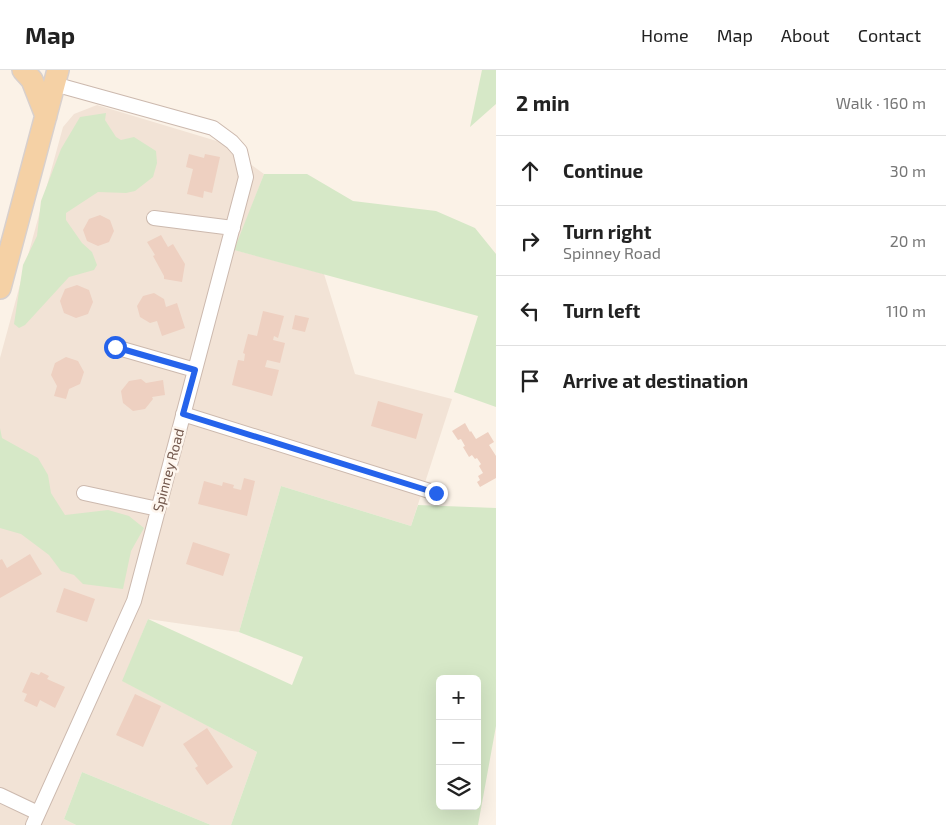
<!DOCTYPE html>
<meta charset="utf-8">
<style>
body{margin:0;font-family:"Exo 2",sans-serif;background:#f6f6f6;color:#222}
.controls{position:absolute;right:15px;bottom:15px;display:grid;overflow:hidden;border-radius:8px;box-shadow:0 5px 20px #0002}
.controls button{width:45px;height:45px;display:grid;place-items:center;padding:0;border:0;border-bottom:1px solid #e0e0e0;background:#fff;color:#222;font:25px sans-serif}
.stop{position:absolute;width:15px;height:15px;margin:-11px;border:4px solid #2563eb;border-radius:50%;background:#fff}
.stop.end{background:#2563eb;border-color:#fff;box-shadow:0 1px 5px #0008}
.list{margin:0;padding:0;list-style:none}
h2{display:flex;justify-content:space-between;align-items:center;height:65px;margin:0;padding:0 20px;font-size:21px}
h2 small{font-size:16px;font-weight:400;color:#767676}
.list li{display:grid;grid-template-columns:32px 1fr auto;gap:15px;align-items:center;box-sizing:border-box;height:70px;padding:0 20px;border-top:1px solid #e0e0e0}
.list b{display:block;font-size:19px;white-space:nowrap}
.list p{margin:0;font-size:16px;white-space:nowrap;color:#767676}
.list em{font-size:16px;font-style:normal;color:#767676}
.icon{flex:none;width:28px;height:28px;fill:none;stroke:currentColor;stroke-width:2;stroke-linecap:round;stroke-linejoin:round}
.map{position:relative;flex:none;width:496px;height:755px;overflow:hidden}
header{display:flex;align-items:center;gap:30px;box-sizing:border-box;height:70px;padding:0 25px;background:#fff;border-bottom:1px solid #e0e0e0}
header strong{font-size:24px}
nav{display:flex;gap:28px;margin-inline-start:auto;font-size:18px}
main{display:flex}
aside{flex:1;background:#fff}
.map>svg:first-child{display:block}
.residential{fill:#f2e3d6}
.green{fill:#d6e8c7;fill-rule:evenodd}
.building{fill:#eed0c1}
.lines{fill:none;stroke-linecap:round;stroke-linejoin:round}
.minor-casing{stroke:#ccb9ae;stroke-width:16}
.primary-casing{stroke:#d8d0cd;stroke-width:24}
.minor{stroke:#fff;stroke-width:14}
.primary{stroke:#f5d1a5;stroke-width:21}
.route{stroke:#2563eb;stroke-width:6}
.labels{text-anchor:middle;dominant-baseline:central;stroke-width:5;stroke-linejoin:round;paint-order:stroke}
.street-label{font-size:14px;fill:#73584d;stroke:#fef6ee}
</style>
<header>
<strong>Map</strong>
<nav><a>Home</a><a>Map</a><a>About</a><a>Contact</a></nav>
</header>
<main>
<div class="map">
<svg width="496" height="755" viewBox="0 0 496 755">
<rect width="100%" height="100%" fill="#fbf2e7"/>
<path class="residential" d="M 97,35 L 220,72 L 264,104 L 235,180 L 324,204 L 355,304 L 452,329 L 411,456 L 281,416 L 239,562 L 148,549 L 123,611 L 257,682 L 231,755 L 211,755 L 82,702 L 64,749 L 76,755 L 0,755 L 0,288 L 63,57 L 74,44 Z"/>
<path class="green" d="M 482,0 L 496,0 L 496,34 L 470,57 Z
M 106,43 L 105,50 L 116,67 L 121,70 L 134,67 L 156,81 L 157,93 L 153,107 L 135,121 L 126,123 L 98,122 L 66,143 L 66,150 L 82,173 L 92,182 L 97,195 L 94,200 L 69,207 L 25,255 L 19,258 L 14,254 L 23,195 L 37,166 L 41,131 L 61,79 L 80,47 Z
M 264,104 L 307,104 L 353,131 L 436,141 L 475,158 L 496,184 L 496,337 L 454,322 L 478,246 L 234,180 Z
M 0,358 L 2,368 L 38,388 L 48,405 L 51,423 L 65,445 L 108,440 L 129,446 L 144,458 L 131,481 L 123,519 L 83,514 L 74,505 L 61,501 L 49,485 L 21,464 L 0,458 Z
M 281,416 L 411,456 L 418,435 L 496,438 L 496,656 L 478,755 L 231,755 L 257,682 L 122,611 L 148,549 L 292,615 L 303,587 L 239,562 ZM 440,609 L 477,609 L 477,736 L 440,736 Z
M 82,702 L 211,755 L 76,755 L 64,749 Z"/>
<path class="building" d="M 189,84 L 204,88 L 205,84 L 220,87 L 212,123 L 204,121 L 203,128 L 187,124 L 193,99 L 186,97 Z
M 100,145 L 110,150 L 114,161 L 109,172 L 98,176 L 87,171 L 83,160 L 89,149 Z
M 161,165 L 168,177 L 173,174 L 185,194 L 182,212 L 164,209 L 164,206 L 153,186 L 155,185 L 147,172 Z
M 77,215 L 89,220 L 93,232 L 88,244 L 76,248 L 64,243 L 60,231 L 65,219 Z
M 154,223 L 164,229 L 166,237 L 177,233 L 185,258 L 162,266 L 157,251 L 150,253 L 140,247 L 137,236 L 143,226 Z
M 263,241 L 284,246 L 278,268 L 274,266 L 273,270 L 285,273 L 280,293 L 267,290 L 265,297 L 279,300 L 272,326 L 232,315 L 238,290 L 244,291 L 245,284 L 243,283 L 248,264 L 257,266 Z
M 295,245 L 309,248 L 305,262 L 292,259 Z
M 66,287 L 78,291 L 84,302 L 80,314 L 69,319 L 66,329 L 54,326 L 57,316 L 51,305 L 55,293 Z
M 141,309 L 146,313 L 163,310 L 165,325 L 152,327 L 153,329 L 145,339 L 133,341 L 123,333 L 121,321 L 129,311 Z
M 378,331 L 423,344 L 416,369 L 371,356 Z
M 465,353 L 470,362 L 471,361 L 476,369 L 488,362 L 494,372 L 489,375 L 496,386 L 496,408 L 480,417 L 477,412 L 480,410 L 478,406 L 483,403 L 479,396 L 481,394 L 477,388 L 475,389 L 472,385 L 469,387 L 463,377 L 465,376 L 461,369 L 458,370 L 452,361 Z
M 244,408 L 255,411 L 247,446 L 198,434 L 204,411 L 222,416 L 223,412 L 234,415 L 233,418 L 241,420 Z
M 193,472 L 230,484 L 223,506 L 186,494 Z
M 30,484 L 42,504 L 0,528 L 0,490 L 2,489 L 7,498 Z
M 64,518 L 95,529 L 87,552 L 56,542 Z
M 31,602 L 39,605 L 41,602 L 49,606 L 47,609 L 65,617 L 55,638 L 40,630 L 37,637 L 24,631 L 27,624 L 22,622 Z
M 135,624 L 161,636 L 143,677 L 116,665 Z
M 207,658 L 233,697 L 207,715 L 195,698 L 198,696 L 183,674 Z"/>
<g class="lines">
<g class="minor-casing">
<path id="minor" d="M 154,148 L 233,158
M 115,277 L 195,300
M 183,344 L 436,423
M 84,423 L 158,439
M 0,725 L 38,743
M 33,755 L 134,531 L 246,107 L 240,81 L 232,72 L 213,58 L 54,14"/>
</g>
<g class="primary-casing">
<path id="primary" d="M 23,0 L 32,10 L 46,46
M 0,218 L 58,0"/>
</g>
<use href="#minor" class="minor"/>
<use href="#primary" class="primary"/>
</g>
<g class="lines">
<path class="route" d="M 115,277 L 195,300 L 183,344 L 436,423"/>
</g>
<g class="labels">
<g class="street-label">
<text transform="translate(168 400) rotate(-75)">Spinney Road</text>
</g>
</g>
</svg>
<div class="controls">
<button>+</button>
<button>−</button>
<button><svg class="icon" aria-label="layers" viewBox="0 0 24 24"><path d="M12 4l9 5-9 5-9-5zM3 14l9 5 9-5"/></svg></button>
</div>
<div class="stop" style="left:115px;top:277px"></div>
<div class="stop end" style="left:436px;top:423px"></div>
</div>
<aside>
<h2>2 min<small>Walk · 160 m</small></h2>
<ul class="list">
<li><svg class="icon" aria-label="ahead" viewBox="0 0 24 24"><path d="M12 20V5M6 11l6-6 6 6"/></svg><div><b>Continue</b></div><em>30 m</em></li>
<li><svg class="icon" aria-label="right" viewBox="0 0 24 24"><path d="M7 20v-9h11M14 6l5 5-5 5"/></svg><div><b>Turn right</b><p>Spinney Road</p></div><em>20 m</em></li>
<li><svg class="icon" aria-label="left" viewBox="0 0 24 24"><path d="M17 20v-9H6M10 6l-5 5 5 5"/></svg><div><b>Turn left</b></div><em>110 m</em></li>
<li><svg class="icon" aria-label="arrive" viewBox="0 0 24 24"><path d="M6 21V4h12l-3 4 3 4H6"/></svg><div><b>Arrive at destination</b></div></li>
</ul>
</aside>
</main>
